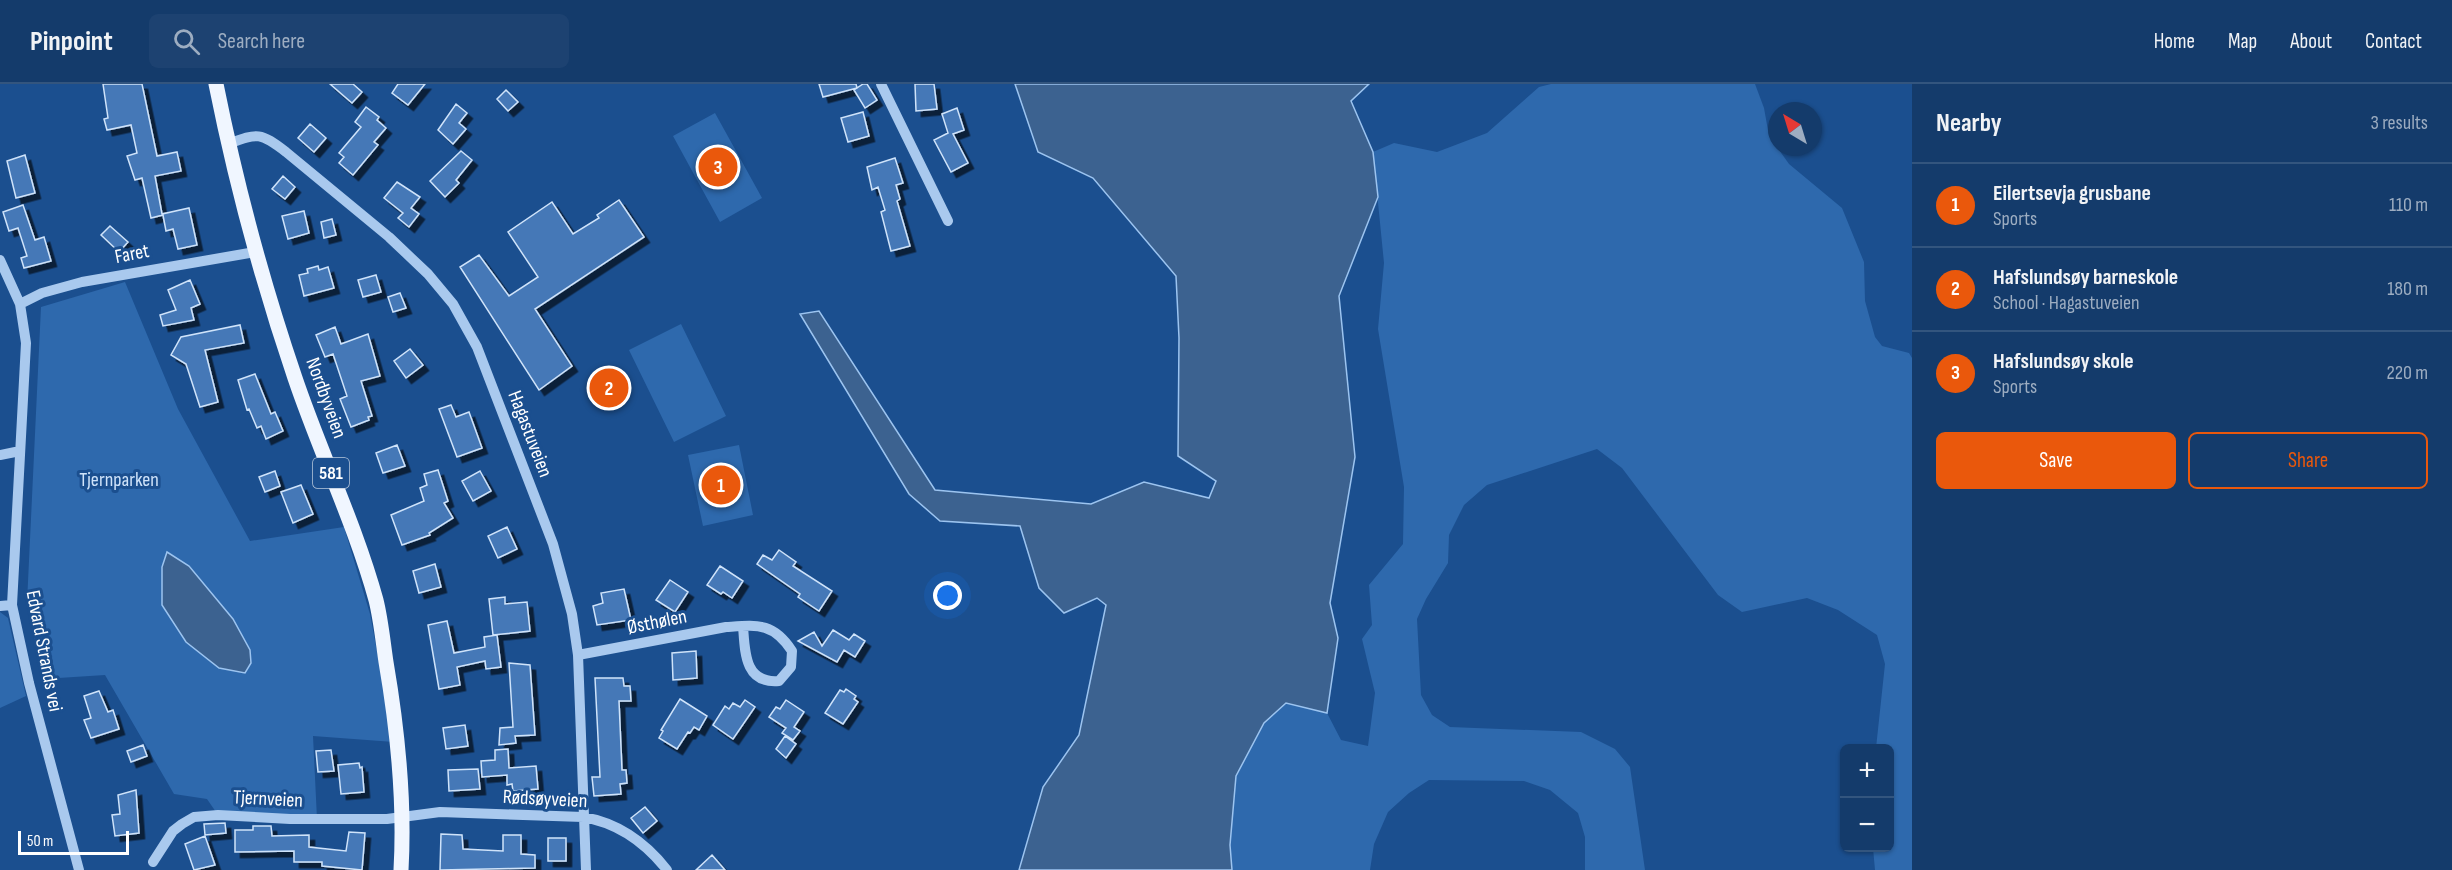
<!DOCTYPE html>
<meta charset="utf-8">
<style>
body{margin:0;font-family:"Sofia Sans Condensed",sans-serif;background:#1d4271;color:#f1f3f6}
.controls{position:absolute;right:18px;bottom:18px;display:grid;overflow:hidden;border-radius:9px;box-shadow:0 2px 4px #0004}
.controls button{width:54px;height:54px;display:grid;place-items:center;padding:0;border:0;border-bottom:2px solid #33557e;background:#143b6b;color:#f1f3f6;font:30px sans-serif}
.compass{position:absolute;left:1768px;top:18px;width:54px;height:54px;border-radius:50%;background:#143b6b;box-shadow:0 2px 4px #0004;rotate:322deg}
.scale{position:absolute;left:18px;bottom:15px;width:111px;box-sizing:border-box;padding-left:6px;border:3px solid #fff;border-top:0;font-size:16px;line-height:21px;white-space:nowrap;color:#fff;-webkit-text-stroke:4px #1b4f8f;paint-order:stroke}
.you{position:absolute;left:948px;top:512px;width:21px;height:21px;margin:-15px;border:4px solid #fff;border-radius:50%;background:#1a73e8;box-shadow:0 0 0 9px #1a73e833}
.badge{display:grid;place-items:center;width:39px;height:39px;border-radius:50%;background:#ea580c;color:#fff;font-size:20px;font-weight:700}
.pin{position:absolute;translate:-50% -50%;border:3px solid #fff;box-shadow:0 2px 6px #0006}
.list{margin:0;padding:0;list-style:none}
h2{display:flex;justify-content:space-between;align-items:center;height:78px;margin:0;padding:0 24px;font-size:26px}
h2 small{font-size:20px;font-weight:400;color:#9dadc1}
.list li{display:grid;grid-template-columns:39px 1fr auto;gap:18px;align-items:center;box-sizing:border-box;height:84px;padding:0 24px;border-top:2px solid #33557e}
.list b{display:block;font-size:22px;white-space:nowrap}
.list p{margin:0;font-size:20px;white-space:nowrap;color:#9dadc1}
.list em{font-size:20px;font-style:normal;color:#9dadc1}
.actions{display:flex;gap:12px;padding:18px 24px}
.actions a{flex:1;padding:14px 0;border:2px solid #ea580c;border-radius:9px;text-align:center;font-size:21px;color:#ea580c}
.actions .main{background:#ea580c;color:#fff}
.icon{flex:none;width:33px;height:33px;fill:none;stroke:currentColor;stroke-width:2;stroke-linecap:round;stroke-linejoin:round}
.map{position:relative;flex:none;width:1912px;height:786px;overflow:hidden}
header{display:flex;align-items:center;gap:36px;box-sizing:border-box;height:84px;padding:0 30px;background:#143b6b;border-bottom:2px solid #33557e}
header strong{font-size:28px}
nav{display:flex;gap:33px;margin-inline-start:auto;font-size:21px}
.search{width:420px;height:54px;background:#1d4271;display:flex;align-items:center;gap:15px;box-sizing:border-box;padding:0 21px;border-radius:9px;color:#9dadc1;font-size:22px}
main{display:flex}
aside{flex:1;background:#143b6b}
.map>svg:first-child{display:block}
.green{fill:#2e69ad;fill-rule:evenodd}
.water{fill:#3c6290;stroke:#9cc4f0;stroke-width:1.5}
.building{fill:#4478b7;stroke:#cfe3fa;stroke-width:1.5;filter:url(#shadow)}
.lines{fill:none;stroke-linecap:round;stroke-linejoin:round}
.minor{stroke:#a9c9ee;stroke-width:10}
.major{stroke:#f0f6ff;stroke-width:15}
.labels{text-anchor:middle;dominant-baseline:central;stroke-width:6;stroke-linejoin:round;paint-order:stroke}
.shield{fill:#1b4f8f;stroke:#bbcadd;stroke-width:1.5}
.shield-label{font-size:18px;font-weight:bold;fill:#fff}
.street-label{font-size:20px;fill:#fff;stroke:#1b4f8f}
.park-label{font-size:20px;fill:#cfe3fa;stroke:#1b4f8f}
</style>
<header>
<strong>Pinpoint</strong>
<div class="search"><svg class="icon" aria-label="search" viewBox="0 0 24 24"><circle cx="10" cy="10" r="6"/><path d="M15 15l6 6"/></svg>Search here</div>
<nav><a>Home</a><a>Map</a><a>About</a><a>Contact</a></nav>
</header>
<main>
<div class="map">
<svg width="1912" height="786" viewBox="0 0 1912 786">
<defs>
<filter id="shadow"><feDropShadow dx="5.5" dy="5.5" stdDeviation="0" flood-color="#0009"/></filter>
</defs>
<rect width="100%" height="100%" fill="#1b4f8f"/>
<path class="green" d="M 1551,0 L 1755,0 L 1764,24 L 1769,52 L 1789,80 L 1842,124 L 1864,178 L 1865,217 L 1875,253 L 1882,262 L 1909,269 L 1912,274 L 1912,786 L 1875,786 L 1873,764 L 1890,764 L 1890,664 L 1876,664 L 1885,580 L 1877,551 L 1838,526 L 1807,514 L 1742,528 L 1718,511 L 1622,384 L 1597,365 L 1487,401 L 1464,421 L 1449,451 L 1448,479 L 1426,515 L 1417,535 L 1421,611 L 1432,631 L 1450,643 L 1581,648 L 1615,665 L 1630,683 L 1645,786 L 1585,786 L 1585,753 L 1578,729 L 1550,706 L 1524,697 L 1429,696 L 1409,709 L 1388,728 L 1374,760 L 1370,786 L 1232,786 L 1230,761 L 1236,692 L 1264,639 L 1286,619 L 1327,629 L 1341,656 L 1368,662 L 1375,609 L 1362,555 L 1372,541 L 1369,501 L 1403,460 L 1404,403 L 1378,245 L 1384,179 L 1373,68 L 1394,59 L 1437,68 L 1487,49 L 1539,3 Z
M 715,29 L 762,114 L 720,138 L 673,52 Z
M 125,198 L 178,325 L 250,457 L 344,443 L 370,530 L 394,658 L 313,652 L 317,735 L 218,731 L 207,715 L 174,710 L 105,591 L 43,595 L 27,519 L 41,223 ZM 189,482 L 233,535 L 219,584 Z
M 681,240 L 726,332 L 674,358 L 629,266 Z
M 739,361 L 753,431 L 703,442 L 688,371 Z
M 0,528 L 8,534 L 26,612 L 0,624 Z"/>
<path class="water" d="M 1015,0 L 1369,0 L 1351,17 L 1373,68 L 1378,113 L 1339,212 L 1355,373 L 1330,519 L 1338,554 L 1327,629 L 1286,619 L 1264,639 L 1236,692 L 1230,761 L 1232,786 L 1019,786 L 1043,703 L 1079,651 L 1106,521 L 1097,514 L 1064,529 L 1039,504 L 1020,442 L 940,437 L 909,410 L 800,230 L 819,227 L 935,406 L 1091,420 L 1144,398 L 1209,414 L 1216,397 L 1178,372 L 1179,254 L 1176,192 L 1093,94 L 1038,68 Z
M 167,468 L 189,482 L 233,535 L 250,566 L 251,579 L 245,589 L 219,584 L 186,558 L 162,521 L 162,483 Z"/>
<path class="building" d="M 103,0 L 142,0 L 157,72 L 177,68 L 181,87 L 155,92 L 162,130 L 189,124 L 197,161 L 178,165 L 173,145 L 166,147 L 163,131 L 151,134 L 142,94 L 135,96 L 127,72 L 137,69 L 131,41 L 107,46 L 104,35 L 108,34 Z
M 330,0 L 353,0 L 362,8 L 352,19 Z
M 398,0 L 425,0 L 408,21 L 392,9 Z
M 819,0 L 856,0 L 857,4 L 823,13 Z
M 863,0 L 867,0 L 877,16 L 865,24 L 854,6 Z
M 915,0 L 934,0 L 937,25 L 916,27 Z
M 506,6 L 518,18 L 508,27 L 497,15 Z
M 456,20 L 467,29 L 459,39 L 466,45 L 453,60 L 438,46 Z
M 366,23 L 379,33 L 377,36 L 386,44 L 374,58 L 378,61 L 353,91 L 339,79 L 344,73 L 339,69 L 361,43 L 355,38 Z
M 957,24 L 964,46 L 953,50 L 968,79 L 951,88 L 934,56 L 948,49 L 942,30 Z
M 863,28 L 869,52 L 848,58 L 841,34 Z
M 310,40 L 326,54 L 314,68 L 298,54 Z
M 461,67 L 472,76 L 456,96 L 459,99 L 445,113 L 430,97 Z
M 25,71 L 35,109 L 16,114 L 7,77 Z
M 895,74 L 903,99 L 896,101 L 900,115 L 897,117 L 910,162 L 891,167 L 881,128 L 885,126 L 878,103 L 872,106 L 867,83 Z
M 283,92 L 295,103 L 285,115 L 272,105 Z
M 397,98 L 420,113 L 411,124 L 419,130 L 409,143 L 398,134 L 403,129 L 384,114 Z
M 619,116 L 644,153 L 535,225 L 572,282 L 539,306 L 460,183 L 479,171 L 509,212 L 538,193 L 508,148 L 552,118 L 573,150 L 599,134 L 597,131 Z
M 23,121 L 35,156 L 44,153 L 51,177 L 24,184 L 21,174 L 27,172 L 18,144 L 9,147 L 3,128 Z
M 304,127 L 309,149 L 288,155 L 282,132 Z
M 332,135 L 336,151 L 324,154 L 321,138 Z
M 110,142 L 128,158 L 119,168 L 101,151 Z
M 318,182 L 319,186 L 328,183 L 334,204 L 304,212 L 299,191 L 308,189 L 307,185 Z
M 376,191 L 381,208 L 363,213 L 358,196 Z
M 190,196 L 200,220 L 191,224 L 194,236 L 163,242 L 160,231 L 176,226 L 168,206 Z
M 400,209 L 406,224 L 393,228 L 388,213 Z
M 240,241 L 244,259 L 205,266 L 218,318 L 200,323 L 186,280 L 171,271 L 181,253 Z
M 335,243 L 341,260 L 368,250 L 380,292 L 361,297 L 372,332 L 368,333 L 369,336 L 351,343 L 340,315 L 347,312 L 333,270 L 325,273 L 316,251 Z
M 410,265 L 423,281 L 406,294 L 394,277 Z
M 255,290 L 271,330 L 275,328 L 283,347 L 266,355 L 261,342 L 257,344 L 249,325 L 247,326 L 238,296 Z
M 451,321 L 456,333 L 469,328 L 482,364 L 457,373 L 439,325 Z
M 397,361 L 405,382 L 383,389 L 376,369 Z
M 438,386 L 448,417 L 444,419 L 453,434 L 429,449 L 430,451 L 402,461 L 391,431 L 424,417 L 420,404 L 427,401 L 424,390 Z
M 275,387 L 280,402 L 265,408 L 259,393 Z
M 480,387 L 491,407 L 473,417 L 462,397 Z
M 301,401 L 313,430 L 293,439 L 281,408 Z
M 507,443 L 517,465 L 498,474 L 488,452 Z
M 779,466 L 796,478 L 793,482 L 832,507 L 819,527 L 798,513 L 800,510 L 757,480 L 763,471 L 772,476 Z
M 435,480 L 441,503 L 419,509 L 413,487 Z
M 720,482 L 743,497 L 732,514 L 723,508 L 721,510 L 707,501 Z
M 670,496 L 688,508 L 675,528 L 656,516 Z
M 624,505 L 631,536 L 597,541 L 593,522 L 603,519 L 601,509 Z
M 505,513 L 505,520 L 527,518 L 530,547 L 493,551 L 489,515 Z
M 447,537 L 454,569 L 485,563 L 484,553 L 497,551 L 501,583 L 486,585 L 485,577 L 457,583 L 460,601 L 439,605 L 428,541 Z
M 833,546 L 849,556 L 854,550 L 865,557 L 855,573 L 844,566 L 837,578 L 798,557 L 814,548 L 822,562 Z
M 696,567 L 697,594 L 673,596 L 672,569 Z
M 509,579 L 530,581 L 535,651 L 515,652 L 516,659 L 499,661 L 500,644 L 513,643 Z
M 595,594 L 623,594 L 624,602 L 630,602 L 631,617 L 619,617 L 622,686 L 626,686 L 627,699 L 620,700 L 621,710 L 594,712 L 592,693 L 600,693 Z
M 846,605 L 856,612 L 854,615 L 858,618 L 843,640 L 825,629 L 840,606 L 844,608 Z
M 99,607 L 108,628 L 113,626 L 119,645 L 91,654 L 84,636 L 91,634 L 84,612 Z
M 680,615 L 707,632 L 699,646 L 694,643 L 690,649 L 688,648 L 677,665 L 659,654 L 663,647 L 661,646 Z
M 745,616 L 755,623 L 733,655 L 713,641 L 725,622 L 729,625 L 733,619 L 740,623 Z
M 786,616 L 804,628 L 794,643 L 800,647 L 793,656 L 782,649 L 786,644 L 769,633 L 776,623 L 780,625 Z
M 465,641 L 468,662 L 446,665 L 443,644 Z
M 785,652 L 796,660 L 786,674 L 776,665 Z
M 143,661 L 147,672 L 131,678 L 127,667 Z
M 508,665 L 509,684 L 536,682 L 538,705 L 513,707 L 512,700 L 507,701 L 507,691 L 482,693 L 481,677 L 495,676 L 495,666 Z
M 331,666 L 334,687 L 318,688 L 316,667 Z
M 359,679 L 360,684 L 362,683 L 364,708 L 341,710 L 338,681 Z
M 478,685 L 480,705 L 449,707 L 448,686 Z
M 136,706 L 139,749 L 115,752 L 112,731 L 120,730 L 118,711 Z
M 645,723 L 657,737 L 643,749 L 631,734 Z
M 225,739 L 226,749 L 205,751 L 204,740 Z
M 253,742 L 271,742 L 272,752 L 309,751 L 309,763 L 346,767 L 349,748 L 365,749 L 362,786 L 322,782 L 322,778 L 294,778 L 294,767 L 235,768 L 235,746 L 253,746 Z
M 441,750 L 462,751 L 463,765 L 503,767 L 503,751 L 521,751 L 521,770 L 535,771 L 535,784 L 440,786 Z
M 205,752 L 215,781 L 194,786 L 185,760 Z
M 548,754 L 566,754 L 566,777 L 548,777 Z
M 712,771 L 725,786 L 696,786 Z"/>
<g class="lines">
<path class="minor" d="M 881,0 L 948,137
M 228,60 C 258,49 260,48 286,68 L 389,153 L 428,190 L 453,220 L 477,263 L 553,460 L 572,530 L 578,571 L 586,786
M 0,176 L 20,220 L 26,259 L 12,521 L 29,599 L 79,786
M 20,220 L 42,209 L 82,198 L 255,168
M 0,371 L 20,367
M 0,522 L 12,521
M 578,571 L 726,543 C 757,541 773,538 792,567 L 791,583 L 779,597 C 744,600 745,567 743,542
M 153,778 L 173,747 L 182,740 L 194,733 L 218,731 L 290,735 L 387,735 L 440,728 L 583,733 C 619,739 645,758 667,786"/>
<path class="major" d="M 216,0 C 236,100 262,197 295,294 C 320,368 355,440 376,516 C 381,536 383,558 386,578 C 398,648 405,716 401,786"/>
</g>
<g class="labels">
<rect class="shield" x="313" y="374" width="36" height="30" rx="4.5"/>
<g class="shield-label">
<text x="331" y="389">581</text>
</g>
<g class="street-label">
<text transform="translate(132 170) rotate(-11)">Faret</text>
<text transform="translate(326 314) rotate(70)">Nordbyveien</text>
<text transform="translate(530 350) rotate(69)">Hagastuveien</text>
<text transform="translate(657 538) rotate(-11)">Østhølen</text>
<text transform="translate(44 567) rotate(79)">Edvard Strands vei</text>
<text transform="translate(268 715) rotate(3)">Tjernveien</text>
<text transform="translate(545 715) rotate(3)">Rødsøyveien</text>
</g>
<g class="park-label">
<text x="119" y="396">Tjernparken</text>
</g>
</g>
</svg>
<div class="controls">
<button>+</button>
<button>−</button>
</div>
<svg class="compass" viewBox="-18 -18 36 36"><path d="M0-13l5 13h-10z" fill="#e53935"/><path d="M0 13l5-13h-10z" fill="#9dadc1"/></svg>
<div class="scale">50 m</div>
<div class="you"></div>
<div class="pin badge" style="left:721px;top:401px">1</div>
<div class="pin badge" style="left:609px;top:304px">2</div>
<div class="pin badge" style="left:718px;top:83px">3</div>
</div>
<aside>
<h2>Nearby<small>3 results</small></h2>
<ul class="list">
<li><span class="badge">1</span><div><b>Eilertsevja grusbane</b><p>Sports</p></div><em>110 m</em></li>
<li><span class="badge">2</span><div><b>Hafslundsøy barneskole</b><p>School · Hagastuveien</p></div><em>180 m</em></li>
<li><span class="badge">3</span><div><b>Hafslundsøy skole</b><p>Sports</p></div><em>220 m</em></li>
</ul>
<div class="actions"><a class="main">Save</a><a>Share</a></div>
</aside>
</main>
